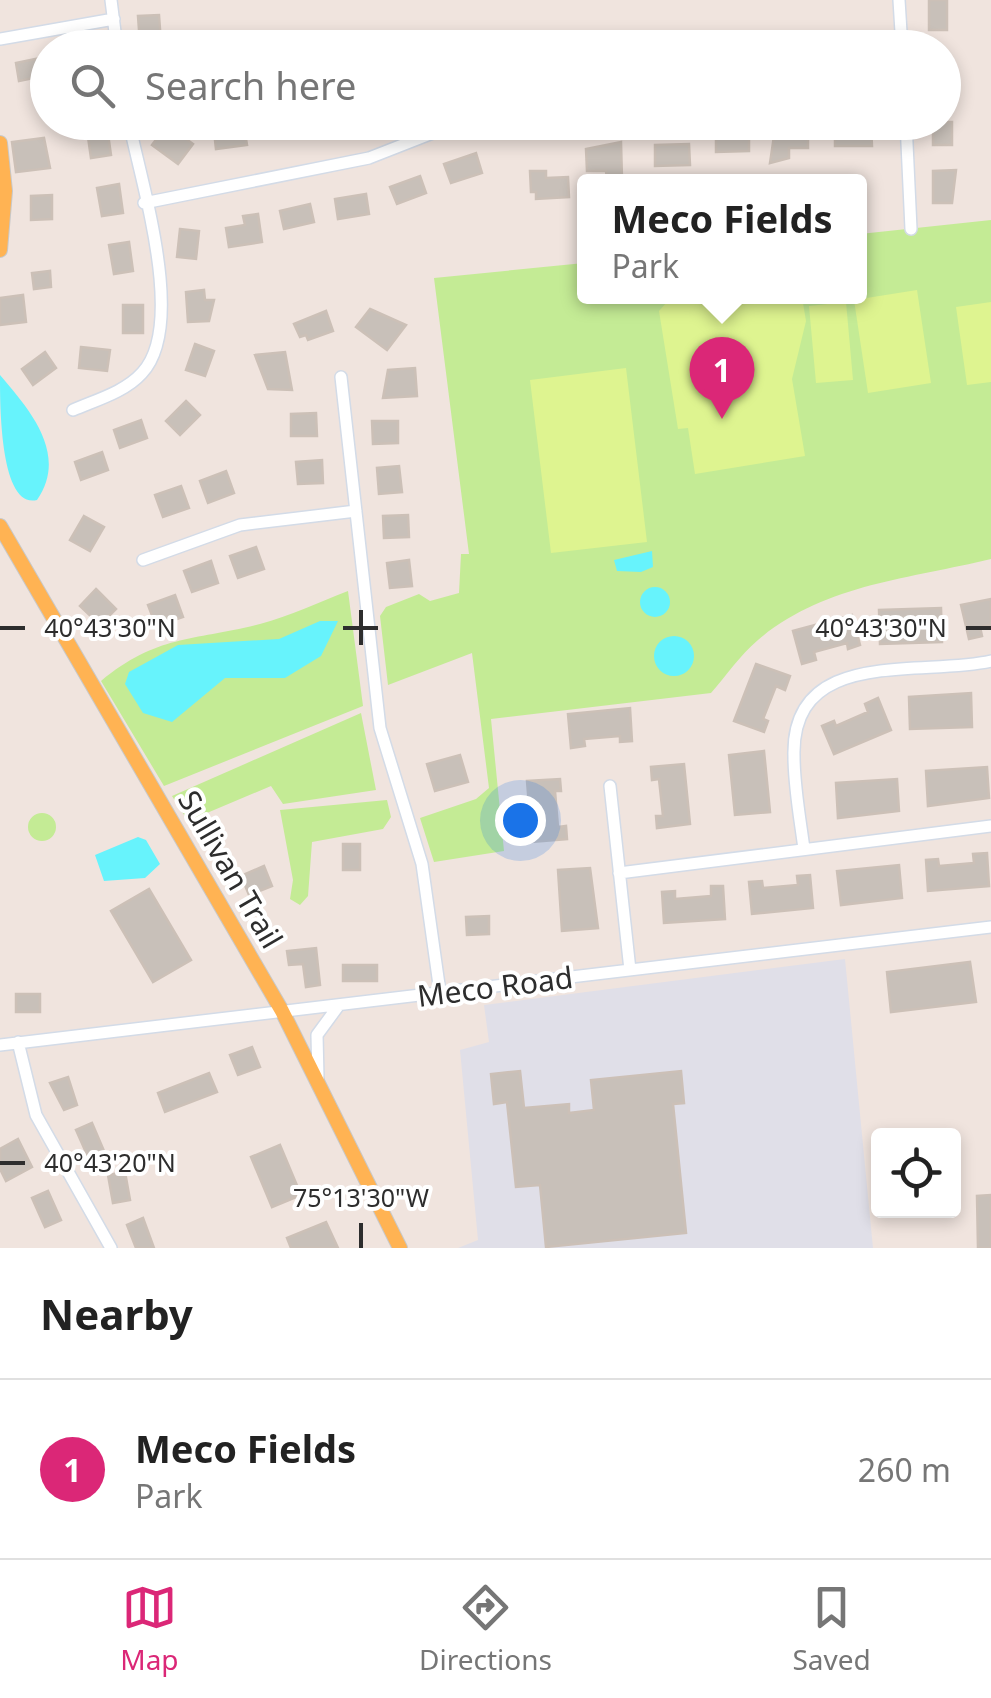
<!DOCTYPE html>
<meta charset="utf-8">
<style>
body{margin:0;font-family:"Noto Sans",sans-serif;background:#f2f2f2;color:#222}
.controls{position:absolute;right:30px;bottom:30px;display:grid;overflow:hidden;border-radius:10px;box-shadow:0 5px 15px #0003}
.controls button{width:90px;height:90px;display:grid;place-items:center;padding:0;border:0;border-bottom:2px solid #e0e0e0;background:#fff;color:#222;font:50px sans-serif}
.you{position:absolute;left:520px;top:820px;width:35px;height:35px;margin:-25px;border:8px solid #fff;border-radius:50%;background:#1a73e8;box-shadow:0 0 0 15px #1a73e833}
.badge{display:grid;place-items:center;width:65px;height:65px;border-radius:50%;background:#db2777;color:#fff;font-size:32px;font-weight:700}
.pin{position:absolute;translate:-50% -82px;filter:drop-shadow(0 2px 5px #0008)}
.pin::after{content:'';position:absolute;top:52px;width:35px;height:30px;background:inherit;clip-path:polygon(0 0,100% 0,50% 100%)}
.popup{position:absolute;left:577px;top:174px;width:290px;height:130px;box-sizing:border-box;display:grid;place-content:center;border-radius:10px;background:#fff;filter:drop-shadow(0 2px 8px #0005);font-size:32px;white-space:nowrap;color:#767676}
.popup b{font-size:38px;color:#222}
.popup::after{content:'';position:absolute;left:50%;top:100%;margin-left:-20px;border:20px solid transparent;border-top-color:#fff}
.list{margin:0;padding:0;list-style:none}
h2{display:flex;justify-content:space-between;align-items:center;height:130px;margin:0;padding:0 40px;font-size:42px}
h2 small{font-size:32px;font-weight:400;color:#767676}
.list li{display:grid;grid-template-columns:65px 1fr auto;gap:30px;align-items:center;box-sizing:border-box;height:180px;padding:0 40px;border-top:2px solid #e0e0e0}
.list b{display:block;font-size:38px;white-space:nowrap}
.list p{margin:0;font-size:32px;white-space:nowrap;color:#767676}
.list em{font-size:32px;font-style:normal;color:#767676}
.icon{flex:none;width:55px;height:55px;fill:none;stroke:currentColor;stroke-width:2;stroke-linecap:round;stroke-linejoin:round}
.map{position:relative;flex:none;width:991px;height:1248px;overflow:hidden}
.search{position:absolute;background:#fff;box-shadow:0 5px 15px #0003;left:30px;right:30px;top:30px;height:110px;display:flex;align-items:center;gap:25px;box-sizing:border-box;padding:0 35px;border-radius:55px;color:#767676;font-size:38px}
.sheet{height:310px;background:#fff}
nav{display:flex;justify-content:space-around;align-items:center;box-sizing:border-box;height:140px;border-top:2px solid #e0e0e0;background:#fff;font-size:28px;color:#767676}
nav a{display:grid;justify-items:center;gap:5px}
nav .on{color:#db2777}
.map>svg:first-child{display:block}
.industrial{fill:#e0dfe8}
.green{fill:#c4eb95}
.pitch{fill:#def490}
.water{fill:#67f3fc}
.building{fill:#c8c0b9;stroke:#ccc0b7;stroke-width:2.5}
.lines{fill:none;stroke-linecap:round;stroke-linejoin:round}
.minor-casing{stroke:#d3dbe7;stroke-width:14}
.major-casing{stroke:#c8c8c8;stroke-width:16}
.minor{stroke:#fff;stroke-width:11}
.major{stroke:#ffb353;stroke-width:14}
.ticks{fill:none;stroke:#2d2d2d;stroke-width:4}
.labels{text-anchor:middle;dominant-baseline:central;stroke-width:8;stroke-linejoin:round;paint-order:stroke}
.street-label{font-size:30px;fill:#2d2d2d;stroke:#fff}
.ticks-label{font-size:25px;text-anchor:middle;fill:#2d2d2d;stroke:#fff;stroke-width:8;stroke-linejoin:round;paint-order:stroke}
</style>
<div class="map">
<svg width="991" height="1248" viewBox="0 0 991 1248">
<rect width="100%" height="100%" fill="#f0e4de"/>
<path class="industrial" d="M 845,959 L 873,1248 L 458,1248 L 478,1240 L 460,1050 L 489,1042 L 484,1005 Z"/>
<path class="green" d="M 991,220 L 991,559 C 909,579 824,584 758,640 C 740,655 726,676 711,693 L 491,719 L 504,851 L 434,862 L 420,818 L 476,799 L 489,788 L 472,653 L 388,685 L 380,616 L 386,607 L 419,594 L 430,601 L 459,593 L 461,554 L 469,554 L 434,278 L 584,263 L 584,296 L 860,296 L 860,234 Z
M 348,591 L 363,706 L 164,786 L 101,681 C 158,634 194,641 260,624 C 290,616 319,602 348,591 Z
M 361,713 L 376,790 L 283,804 L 271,786 L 188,821 L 172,796 Z
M 387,800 L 391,817 L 383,829 L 312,842 L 308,896 L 300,905 L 290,899 L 293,880 L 280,810 Z
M28 827a14 14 0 1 1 28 0a14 14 0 1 1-28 0Z"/>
<path class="pitch" d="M 917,290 L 931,383 L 868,393 L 854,300 Z
M 707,297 L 802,297 L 806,321 L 792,379 L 805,456 L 695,474 L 688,428 L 678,429 L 659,311 L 667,302 Z
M 846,302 L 853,380 L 816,383 L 809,306 Z
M 991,302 L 991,382 L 967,385 L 956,307 Z
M 626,368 L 647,542 L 551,553 L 530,380 Z"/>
<path class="water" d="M 0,375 C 29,409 69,454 37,500 C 0,509 0,406 0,375 Z
M 652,551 L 653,567 L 641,572 L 617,571 L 614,560 Z
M640 602a15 15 0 1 1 30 0a15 15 0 1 1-30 0Z
M 320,621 L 338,621 L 321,656 L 285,678 L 225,678 L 172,722 L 143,713 L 125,684 L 129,672 L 178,645 L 279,639 Z
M654 656a20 20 0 1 1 40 0a20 20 0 1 1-40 0Z
M 138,837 L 146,840 L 160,864 L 145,878 L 104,881 L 95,855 Z"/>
<path class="building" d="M 929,0 L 947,0 L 947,30 L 929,30 Z
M 159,15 L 161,43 L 140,44 L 138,16 Z
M 45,57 L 48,75 L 19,81 L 16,63 Z
M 944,71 L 954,71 L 954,90 L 944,90 Z
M 269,122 L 301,122 L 303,136 L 272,137 Z
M 933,122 L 952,122 L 952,145 L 933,145 Z
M 167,125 L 193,144 L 178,164 L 152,145 Z
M 835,126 L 871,126 L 872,146 L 835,146 Z
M 107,127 L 111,155 L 91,158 L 87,130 Z
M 244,127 L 247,145 L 216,149 L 214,131 Z
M 775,129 L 808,130 L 808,148 L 789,148 L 789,158 L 770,163 Z
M 716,132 L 749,132 L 749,151 L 716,152 Z
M 44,138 L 50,168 L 16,172 L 12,142 Z
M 621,142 L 622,179 L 607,179 L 606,171 L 587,171 L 586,149 Z
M 689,144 L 690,165 L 655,166 L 655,145 Z
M 476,153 L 482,173 L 451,183 L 444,164 Z
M 956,170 L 952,203 L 933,203 L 933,171 Z
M 530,171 L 546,171 L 546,178 L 568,177 L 569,197 L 536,199 L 536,192 L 531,192 Z
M 420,176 L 426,193 L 397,204 L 390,187 Z
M 119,184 L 123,213 L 102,216 L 97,188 Z
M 366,194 L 369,214 L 338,219 L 335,199 Z
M 52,195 L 52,219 L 31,220 L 31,196 Z
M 310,204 L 314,222 L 284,229 L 280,211 Z
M 258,214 L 262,242 L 229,247 L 226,228 L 245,225 L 243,216 Z
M 180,229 L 199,231 L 196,259 L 177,257 Z
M 129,242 L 133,271 L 114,274 L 109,245 Z
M 50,271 L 51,287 L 34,289 L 32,273 Z
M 204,290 L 205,300 L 214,300 L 209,321 L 188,322 L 186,292 Z
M 23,295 L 26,322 L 0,325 L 0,298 Z
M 123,305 L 143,305 L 143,333 L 123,333 Z
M 370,309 L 406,325 L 387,350 L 356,327 Z
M 326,311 L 333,331 L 308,340 L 306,335 L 300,337 L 294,324 Z
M 195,344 L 214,351 L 205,376 L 186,370 Z
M 81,347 L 110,350 L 107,371 L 79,368 Z
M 45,352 L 56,368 L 33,385 L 22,369 Z
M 285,352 L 292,390 L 268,389 L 255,355 Z
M 415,368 L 417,396 L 383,398 L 388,370 Z
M 186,401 L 200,415 L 180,435 L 166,421 Z
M 316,413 L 317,436 L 291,436 L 291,414 Z
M 141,420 L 147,438 L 120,448 L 114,430 Z
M 372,421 L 398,421 L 398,443 L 373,444 Z
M 102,452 L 108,470 L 81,480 L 75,462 Z
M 322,460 L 323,483 L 298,484 L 296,462 Z
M 399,466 L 402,492 L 379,494 L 377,468 Z
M 226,471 L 234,493 L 208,503 L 200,481 Z
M 181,486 L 189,508 L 163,517 L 155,495 Z
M 408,515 L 409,537 L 384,538 L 383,516 Z
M 84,516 L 104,527 L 90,551 L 70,540 Z
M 256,547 L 264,569 L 238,578 L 230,556 Z
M 409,560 L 412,586 L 390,588 L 387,563 Z
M 211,561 L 218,583 L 192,592 L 184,571 Z
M 96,589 L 116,609 L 100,625 L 80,606 Z
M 175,595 L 183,617 L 156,626 L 148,605 Z
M 991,599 L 991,625 L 980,627 L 982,636 L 969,639 L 961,605 Z
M 941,608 L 942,642 L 880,644 L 879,610 Z
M 852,615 L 860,645 L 848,649 L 847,643 L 814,652 L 816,660 L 802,664 L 793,631 Z
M 756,664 L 790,676 L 785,690 L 776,686 L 763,719 L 768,721 L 764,732 L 734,721 Z
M 971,693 L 972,727 L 910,729 L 909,697 Z
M 878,698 L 891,730 L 834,754 L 822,726 L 834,721 L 836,726 L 868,712 L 865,704 Z
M 630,708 L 632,741 L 620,742 L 620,736 L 584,739 L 585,746 L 571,748 L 568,714 Z
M 764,751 L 770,812 L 735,815 L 729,755 Z
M 460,755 L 468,782 L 435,791 L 427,764 Z
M 684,764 L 690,824 L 657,828 L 656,816 L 663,816 L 659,779 L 652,780 L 651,767 Z
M 987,767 L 989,798 L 928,806 L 926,771 Z
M 560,779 L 561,791 L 555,791 L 558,827 L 566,826 L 567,839 L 532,842 L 527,781 Z
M 897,779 L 899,811 L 838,818 L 836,783 Z
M 343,844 L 360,844 L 360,870 L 343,870 Z
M 987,853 L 989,886 L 928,891 L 926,860 L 938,859 L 939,866 L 974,863 L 973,854 Z
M 899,865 L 902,898 L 841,905 L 837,871 Z
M 264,866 L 272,886 L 249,895 L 241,876 Z
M 590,868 L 598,928 L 562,931 L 558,870 Z
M 810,875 L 813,908 L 752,914 L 749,882 L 762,881 L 763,888 L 798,885 L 797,876 Z
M 711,886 L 723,886 L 725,919 L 664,923 L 662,892 L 675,891 L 675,899 L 711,896 Z
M 149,889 L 191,960 L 153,982 L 111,911 Z
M 489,916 L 489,934 L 467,935 L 466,917 Z
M 316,948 L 320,985 L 306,987 L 303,964 L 289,965 L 287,951 Z
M 970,962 L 976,1002 L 891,1012 L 887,972 Z
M 343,965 L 377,965 L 377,981 L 343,981 Z
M 16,994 L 40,994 L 40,1012 L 16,1012 Z
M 252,1047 L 260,1067 L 238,1075 L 230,1055 Z
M 520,1071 L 524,1108 L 569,1104 L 569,1113 L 594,1110 L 591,1080 L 681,1071 L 684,1103 L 673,1104 L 686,1233 L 546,1247 L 540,1185 L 516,1187 L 507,1102 L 494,1104 L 491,1074 Z
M 209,1073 L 217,1092 L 165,1112 L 158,1093 Z
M 68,1077 L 77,1105 L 64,1110 L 50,1083 Z
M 92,1123 L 104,1151 L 88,1157 L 76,1130 Z
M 18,1139 L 32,1167 L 6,1181 L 0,1169 L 0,1149 Z
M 280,1145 L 301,1195 L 272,1207 L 251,1157 Z
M 125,1172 L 130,1200 L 113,1203 L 108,1175 Z
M 48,1191 L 61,1220 L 45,1227 L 32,1198 Z
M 991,1195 L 991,1248 L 978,1248 L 977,1196 Z
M 143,1218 L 154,1248 L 136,1248 L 127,1225 Z
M 326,1222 L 338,1248 L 291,1248 L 287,1238 Z"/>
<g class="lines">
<g class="minor-casing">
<path id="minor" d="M 111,0 L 117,48
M 899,0 L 902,48
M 0,39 L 114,19
M 906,122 L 911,229
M 144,203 L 369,158 L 461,122
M 341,377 L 380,728 L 422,864 L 440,992
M 73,410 C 96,400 125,392 142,373 C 187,325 141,183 129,122
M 143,560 L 240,525 L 356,511
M 610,786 L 630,970
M 804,849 C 800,818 794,787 794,756 C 791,646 922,677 991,661
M 619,873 L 991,826
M 18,1042 L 36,1115 L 111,1248
M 0,1045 L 991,927
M 318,1078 L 317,1035 L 339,1005"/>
</g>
<g class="major-casing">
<path id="major" d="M 0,143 L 5,191 L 0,250
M 0,526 L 282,1011 L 400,1248"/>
</g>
<use href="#minor" class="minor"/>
<use href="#major" class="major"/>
</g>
<path class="ticks" d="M 361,610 L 361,645M 0,628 L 25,628M 343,628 L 378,628M 966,628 L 991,628M 0,1163 L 25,1163M 361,1223 L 361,1248"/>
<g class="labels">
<g class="street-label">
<text transform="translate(231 869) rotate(60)">Sullivan Trail</text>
<text transform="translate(495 986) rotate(-7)">Meco Road</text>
</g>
</g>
<g class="ticks-label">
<text x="110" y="637">40°43'30"N</text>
<text x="881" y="637">40°43'30"N</text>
<text x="110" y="1172">40°43'20"N</text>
<text x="361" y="1207">75°13'30"W</text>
</g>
</svg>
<div class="controls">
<button><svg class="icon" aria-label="locate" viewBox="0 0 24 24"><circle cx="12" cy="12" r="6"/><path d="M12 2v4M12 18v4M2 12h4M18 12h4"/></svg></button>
</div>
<div class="you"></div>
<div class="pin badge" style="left:722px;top:419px">1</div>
<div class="popup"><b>Meco Fields</b>Park</div>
<div class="search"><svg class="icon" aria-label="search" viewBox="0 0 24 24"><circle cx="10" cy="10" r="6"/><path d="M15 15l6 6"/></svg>Search here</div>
</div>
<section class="sheet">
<h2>Nearby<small></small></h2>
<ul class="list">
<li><span class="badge">1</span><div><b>Meco Fields</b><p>Park</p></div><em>260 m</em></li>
</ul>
</section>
<nav>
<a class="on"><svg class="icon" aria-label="map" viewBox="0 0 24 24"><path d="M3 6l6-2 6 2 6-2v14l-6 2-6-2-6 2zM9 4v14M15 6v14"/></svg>Map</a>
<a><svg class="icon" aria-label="directions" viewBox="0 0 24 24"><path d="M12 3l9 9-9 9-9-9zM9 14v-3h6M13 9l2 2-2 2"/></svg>Directions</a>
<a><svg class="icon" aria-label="saved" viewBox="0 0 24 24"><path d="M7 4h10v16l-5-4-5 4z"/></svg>Saved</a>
</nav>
